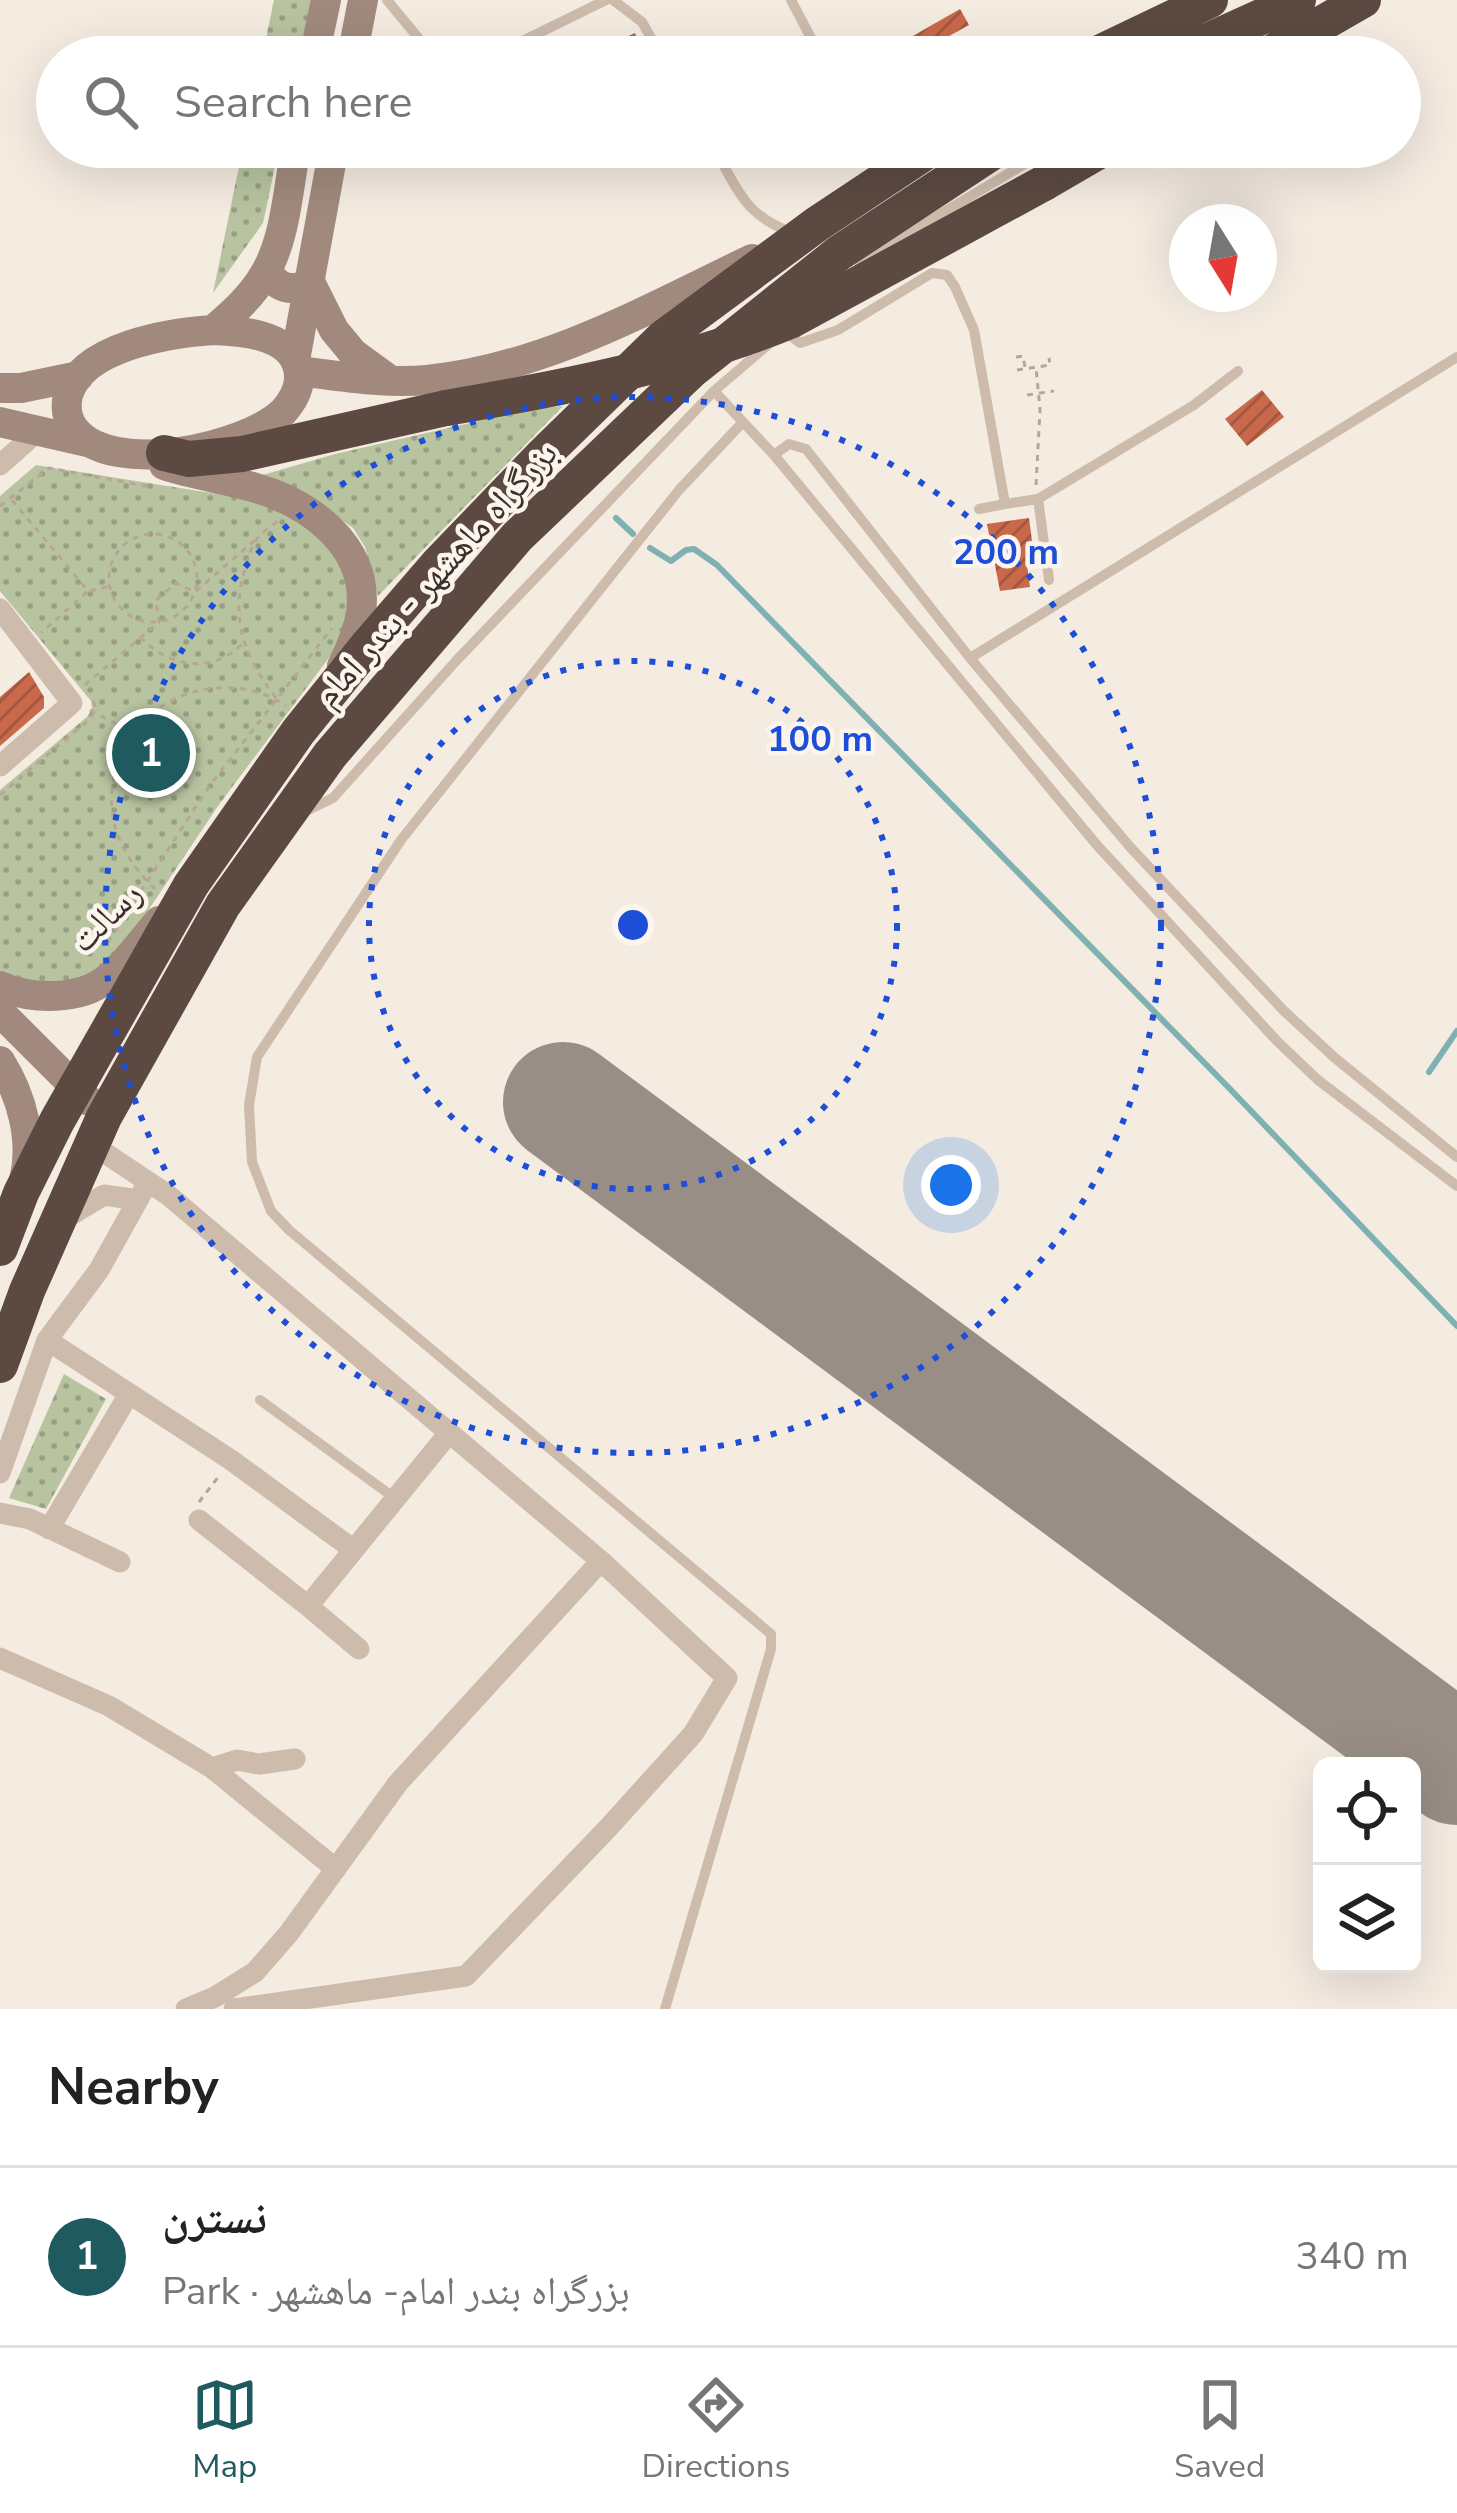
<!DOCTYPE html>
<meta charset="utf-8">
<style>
body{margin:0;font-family:"Nunito Sans","Noto Naskh Arabic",sans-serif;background:#f6f6f6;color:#222}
.controls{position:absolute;right:36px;bottom:36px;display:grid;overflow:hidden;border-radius:18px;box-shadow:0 12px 48px #0002}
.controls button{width:108px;height:108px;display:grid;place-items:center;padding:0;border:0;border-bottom:3px solid #e0e0e0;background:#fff;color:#222;font:60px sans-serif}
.compass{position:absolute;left:1169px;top:204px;width:108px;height:108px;border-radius:50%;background:#fff;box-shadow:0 12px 48px #0002;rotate:169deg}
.you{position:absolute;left:951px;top:1185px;width:42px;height:42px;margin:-30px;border:9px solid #fff;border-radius:50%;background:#1a73e8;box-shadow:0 0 0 18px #1a73e833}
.badge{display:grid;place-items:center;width:78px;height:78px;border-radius:50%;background:#1f5a5e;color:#fff;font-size:39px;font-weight:700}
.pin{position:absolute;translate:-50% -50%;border:6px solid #fff;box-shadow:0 3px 12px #0006}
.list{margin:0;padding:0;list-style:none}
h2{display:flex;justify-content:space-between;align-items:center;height:156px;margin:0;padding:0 48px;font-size:51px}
h2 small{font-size:39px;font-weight:400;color:#767676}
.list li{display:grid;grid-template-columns:78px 1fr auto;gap:36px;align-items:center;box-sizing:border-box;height:180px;padding:0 48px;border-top:3px solid #e0e0e0}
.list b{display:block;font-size:45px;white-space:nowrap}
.list p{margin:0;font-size:39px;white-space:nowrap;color:#767676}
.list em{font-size:39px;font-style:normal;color:#767676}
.icon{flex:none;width:66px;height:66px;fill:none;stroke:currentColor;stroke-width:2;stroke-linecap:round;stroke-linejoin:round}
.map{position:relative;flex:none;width:1457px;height:2009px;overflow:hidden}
.search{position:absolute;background:#fff;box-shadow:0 12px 48px #0002;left:36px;right:36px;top:36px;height:132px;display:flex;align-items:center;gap:30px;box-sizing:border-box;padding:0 42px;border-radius:66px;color:#767676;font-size:45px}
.sheet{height:336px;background:#fff}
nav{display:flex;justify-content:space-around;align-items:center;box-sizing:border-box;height:168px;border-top:3px solid #e0e0e0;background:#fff;font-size:33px;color:#767676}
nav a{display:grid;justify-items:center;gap:6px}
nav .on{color:#1f5a5e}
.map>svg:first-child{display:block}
.green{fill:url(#green-dots)}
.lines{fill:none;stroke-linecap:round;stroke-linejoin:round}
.stream{stroke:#7fb0b2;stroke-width:6}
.runway{stroke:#988e86;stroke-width:120}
.building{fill:url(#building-hatch)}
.path{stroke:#b9a596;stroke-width:3;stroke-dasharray:6 6;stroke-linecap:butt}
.lane{stroke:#cdbbac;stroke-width:10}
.street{stroke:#cdbbac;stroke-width:21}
.secondary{stroke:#a18a7d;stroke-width:30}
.highway{stroke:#5c4a42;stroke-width:36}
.highway-bridge{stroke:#5c4a42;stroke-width:36}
.ring{fill:none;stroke:#1d4ed8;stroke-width:6;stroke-dasharray:6 12}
.labels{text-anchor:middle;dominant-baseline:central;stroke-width:9;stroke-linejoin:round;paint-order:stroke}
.street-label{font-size:36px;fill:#3b302b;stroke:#fbf5ee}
.centre{fill:#1d4ed8;stroke:#fbf5ee;stroke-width:6}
.ring-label{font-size:36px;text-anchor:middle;font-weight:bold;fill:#1d4ed8;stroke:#fbf5ee;stroke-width:9;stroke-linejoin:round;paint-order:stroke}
</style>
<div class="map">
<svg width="1457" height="2009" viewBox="0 0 1457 2009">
<defs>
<pattern id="green-dots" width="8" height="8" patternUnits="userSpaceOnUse" patternTransform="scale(3)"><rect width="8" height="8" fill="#b8c4a0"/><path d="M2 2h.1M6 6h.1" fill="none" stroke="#97a083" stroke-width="1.8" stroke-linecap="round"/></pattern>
<pattern id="building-hatch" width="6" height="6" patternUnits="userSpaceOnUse" patternTransform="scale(3)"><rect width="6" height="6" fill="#c8694b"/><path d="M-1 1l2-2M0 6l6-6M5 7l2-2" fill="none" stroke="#a4573f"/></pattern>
</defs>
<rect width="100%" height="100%" fill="#f4ebe1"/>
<path class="green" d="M 274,0 L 311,0 L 299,57 L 262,57 Z
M 243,147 L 279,147 L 263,223 L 213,293 Z
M 563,406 L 378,596 L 365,547 L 353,528 L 298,490 L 252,478 L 335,454 L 526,410 Z
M 36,465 L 255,500 L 313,528 L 348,575 L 349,617 L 331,655 L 218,806 L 125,945 C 79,991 60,989 0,972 L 0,790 L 88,716 L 92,708 L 91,701 L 0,591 L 0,496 Z
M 64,1374 L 106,1399 L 46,1509 L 9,1498 Z"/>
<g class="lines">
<path class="stream" d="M 616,518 L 633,534
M 650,548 L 671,561 L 686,550 L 694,549 L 717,565 L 1231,1090 L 1457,1326
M 1429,1072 L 1457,1031"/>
<path class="runway" d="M 563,1102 L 1457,1765"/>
</g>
<path class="building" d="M 960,9 L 969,25 L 911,57 L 876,57 Z
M 635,33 L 645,57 L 585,57 Z
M 1262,390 L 1284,417 L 1247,446 L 1225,419 Z
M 1029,518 L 1032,541 L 1026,542 L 1028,558 L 1026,558 L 1030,587 L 1000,591 L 987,524 Z
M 29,672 L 44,697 L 44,708 L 0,746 L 0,697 Z"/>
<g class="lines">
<path class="path" d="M 1016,357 L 1023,356 L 1025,367
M 1017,370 L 1050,365 L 1049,358
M 1027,395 L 1054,391
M 1036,485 L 1040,410 L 1036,367
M 12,500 L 88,591 L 41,633
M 0,506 L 49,468 L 151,487
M109 578a44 44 0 1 1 88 0a44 44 0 1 1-88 0Z
M 90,591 L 110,586
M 140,637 C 169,667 211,675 242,644
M 85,685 L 159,622 L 156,600 L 176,583 L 195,592 L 254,541
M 276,698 C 244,656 229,618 246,566 C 249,557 251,546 257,539 C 262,532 271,526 278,521
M 90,710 L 133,733 C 97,791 107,843 156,890
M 134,732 C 168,686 238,673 286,706
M 0,795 L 91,718 L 96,708 L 92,697
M 108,942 L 208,788 L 332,628
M 199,1502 L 219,1476"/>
<path class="lane" d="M 387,0 L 434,57
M 613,0 L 642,22 L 662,57
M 791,0 L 821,57
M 496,54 L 606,0
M 507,147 C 527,165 546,158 568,147
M 713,147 C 739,190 743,215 793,233
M 868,147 L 881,171
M 860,265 L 872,255 L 1053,147
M 786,332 L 800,343 L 838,330 L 932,273 L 947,275 L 955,287 L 974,330 L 1005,504 L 1038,499 L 1194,405 L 1238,371
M 714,391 L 743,422
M 774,455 L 1096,844 L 1277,1041 L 1318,1080 L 1457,1186
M 1038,499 L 1049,580
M 979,509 L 1005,504
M 970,658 L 1457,357
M 306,811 L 333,798 L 456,661 L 714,391 L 769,344
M 260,1400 L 396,1499
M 665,2009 L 771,1649 L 771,1634 L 289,1230 L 271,1211 L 252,1162 L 249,1105 L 257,1057 L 401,840 L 679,490 L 743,422 L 774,455 L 789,444 L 806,449 L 970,658 L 1131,848 L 1283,1010 L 1335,1058 L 1457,1157"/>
<path class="street" d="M 0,465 L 37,432
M 0,609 L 72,703 L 0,766
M 87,1141 L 168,1195 L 601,1561 L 398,1783 L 289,1933 L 255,1972 L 215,1997 L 186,2009
M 148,1182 L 99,1270 L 47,1340 L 231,1460 L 354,1550
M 66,1218 L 104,1195 L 138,1200
M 0,1473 L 47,1340
M 0,1513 L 30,1519 L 120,1562
M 199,1520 L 308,1606
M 49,1529 L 129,1394
M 359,1649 L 308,1606 L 449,1433
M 0,1658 L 109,1706 L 212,1768
M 295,1759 L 259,1764 L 237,1760 L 212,1768 L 336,1869
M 234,2009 L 466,1976 L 608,1828 L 693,1734 L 727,1678 L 601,1561"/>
<path class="secondary" d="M 314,57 L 326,0
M 352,57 L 363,0
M 268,270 C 276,289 293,293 310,282 L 334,330 L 353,353 L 390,380
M 213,330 C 244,331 301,335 299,380 C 298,392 291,403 283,412 C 245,448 113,477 75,430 C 67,420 65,408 68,395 C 82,346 170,333 213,330 Z
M 213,330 C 232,314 251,297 264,275 C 286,239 288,188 296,147
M 295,360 L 334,147
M 299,371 C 340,376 385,384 427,380 C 544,368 648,309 752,259
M 0,388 L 21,388 L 79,376
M 0,422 L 91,443
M 164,465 C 194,475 226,479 256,488 C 311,504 370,547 361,613 C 358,631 350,650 342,666
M 0,986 C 32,1000 80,1001 108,978 C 127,962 143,939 159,921
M 0,1012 L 89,1101
M 0,1061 C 22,1096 34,1141 24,1181"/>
<path class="highway" d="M 1091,57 L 1210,0
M 1173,57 L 1298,0
M 1264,57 L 1363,0
M 1044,183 L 1106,147
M 164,453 L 189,459 L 242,454 L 446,408
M 0,1248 L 21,1193 L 57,1121 L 191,885 L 298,732 L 368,645 L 438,564 L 542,456 L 663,338 L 817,224 L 933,147
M 0,1365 L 27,1291 L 104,1117 L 223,905 L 330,755 L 517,537 L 691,371 L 839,253 L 1000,147"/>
<path class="highway-bridge" d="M 446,408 C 563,388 683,365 792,320 L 1044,183"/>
</g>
<g class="ring">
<circle cx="633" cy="925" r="264"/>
<circle cx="633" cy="925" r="528"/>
</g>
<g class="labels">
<g class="street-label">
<text transform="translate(436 574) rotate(-48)">بزرگراه ماهشهر - بندر امام</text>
<text transform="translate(106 917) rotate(-45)">رسالت</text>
</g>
</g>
<circle cx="633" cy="925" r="18" class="centre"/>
<g class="ring-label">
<text x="1006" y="564">200 m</text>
<text x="820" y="751">100 m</text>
</g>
</svg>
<div class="controls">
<button><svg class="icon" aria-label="locate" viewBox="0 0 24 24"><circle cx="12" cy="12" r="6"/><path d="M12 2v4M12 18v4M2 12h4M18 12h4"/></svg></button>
<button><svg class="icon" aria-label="layers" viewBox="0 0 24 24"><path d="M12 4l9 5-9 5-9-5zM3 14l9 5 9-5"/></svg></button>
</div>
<svg class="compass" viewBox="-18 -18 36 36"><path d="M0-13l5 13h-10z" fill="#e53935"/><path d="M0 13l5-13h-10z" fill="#767676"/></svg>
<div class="you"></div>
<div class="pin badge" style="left:151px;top:753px">1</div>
<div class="search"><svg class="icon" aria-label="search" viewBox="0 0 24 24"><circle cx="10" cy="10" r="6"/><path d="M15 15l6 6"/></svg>Search here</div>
</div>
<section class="sheet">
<h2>Nearby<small></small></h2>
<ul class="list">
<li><span class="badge">1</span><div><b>نسترن</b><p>Park · بزرگراه بندر امام- ماهشهر</p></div><em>340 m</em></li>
</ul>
</section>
<nav>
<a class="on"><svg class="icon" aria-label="map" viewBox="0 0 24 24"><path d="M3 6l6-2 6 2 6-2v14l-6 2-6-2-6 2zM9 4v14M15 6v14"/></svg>Map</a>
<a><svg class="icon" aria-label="directions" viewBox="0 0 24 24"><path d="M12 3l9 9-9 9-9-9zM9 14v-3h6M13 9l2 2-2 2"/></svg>Directions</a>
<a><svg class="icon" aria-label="saved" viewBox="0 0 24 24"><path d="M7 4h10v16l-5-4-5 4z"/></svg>Saved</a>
</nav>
